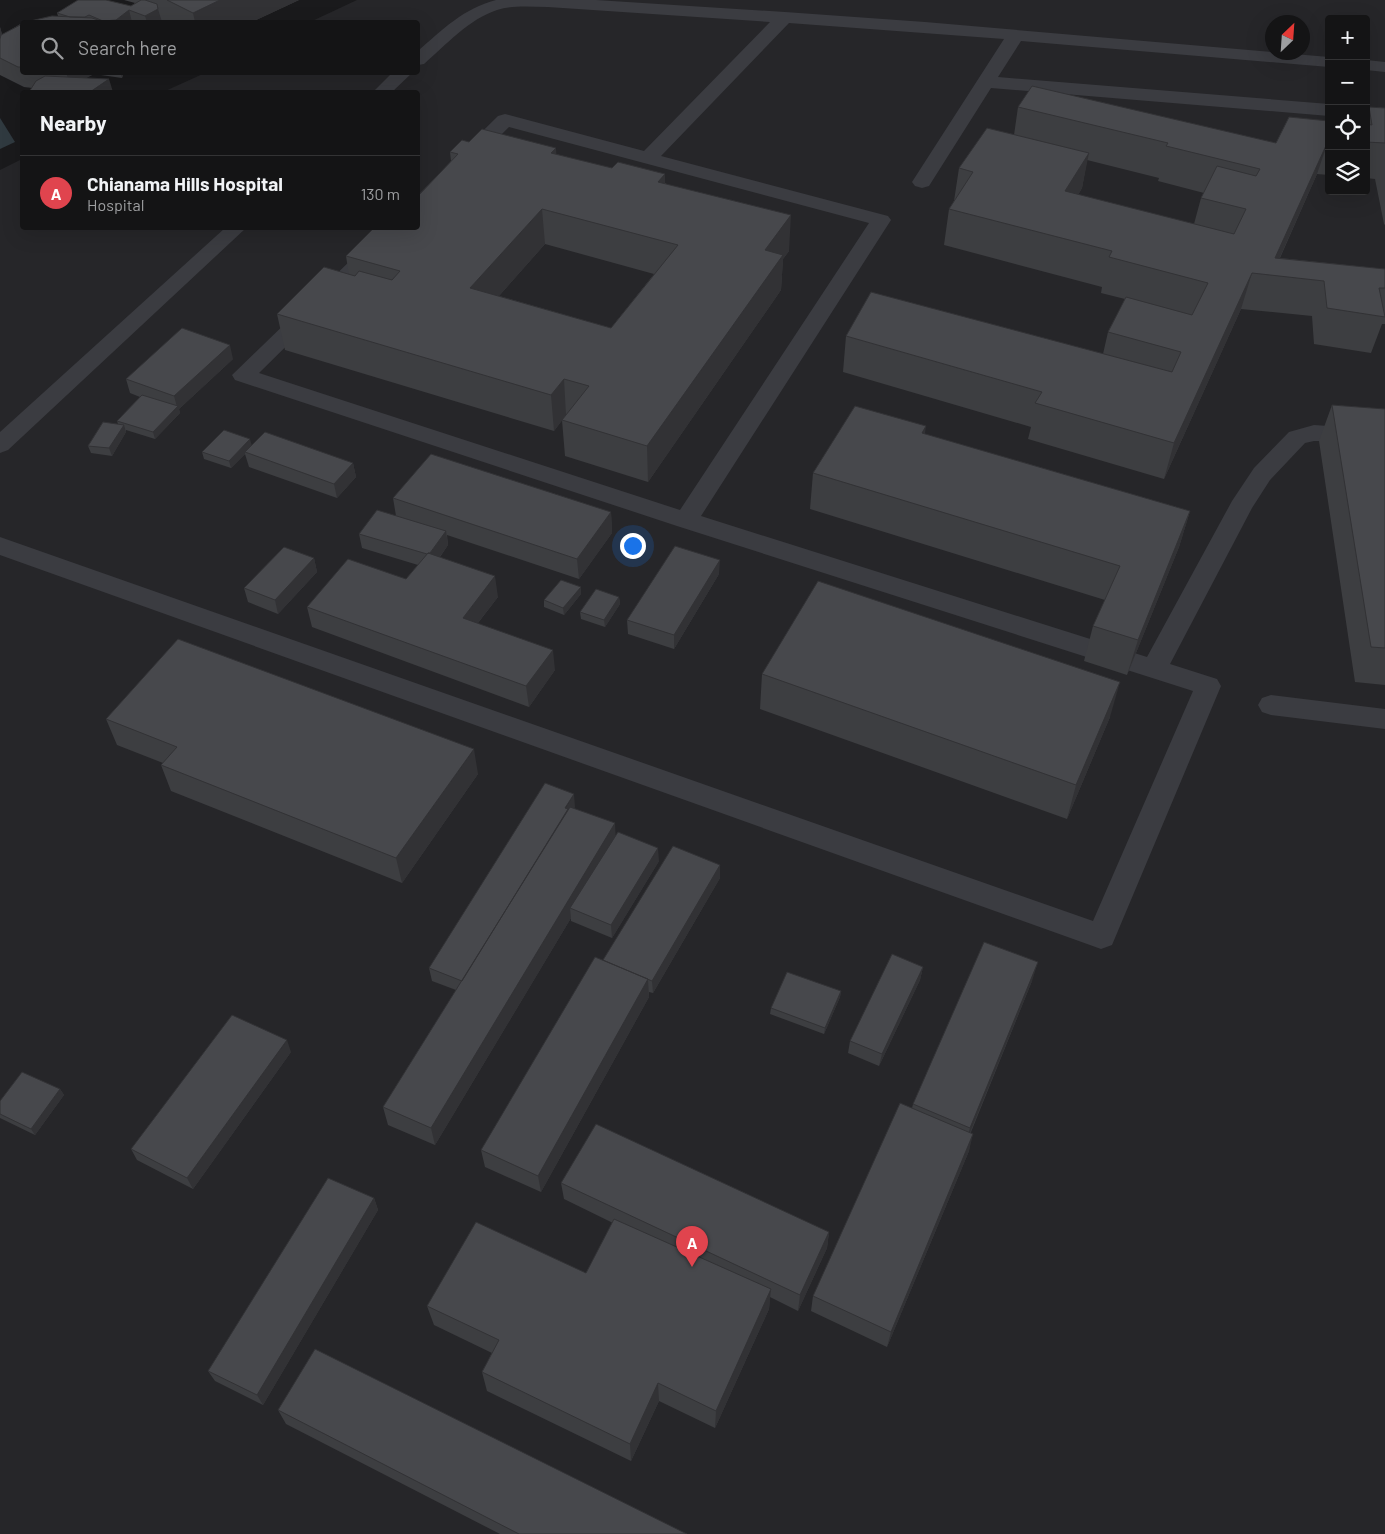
<!DOCTYPE html>
<meta charset="utf-8">
<style>
body{margin:0;font-family:Barlow,sans-serif;background:#212122;color:#f1f3f6}
.controls{position:absolute;right:15px;top:15px;display:grid;overflow:hidden;border-radius:5px;box-shadow:0 5px 20px #0002}
.controls button{width:45px;height:45px;display:grid;place-items:center;padding:0;border:0;border-bottom:1px solid #333334;background:#141415;color:#f1f3f6;font:25px sans-serif}
.compass{position:absolute;left:1265px;top:15px;width:45px;height:45px;border-radius:50%;background:#141415;box-shadow:0 5px 20px #0002;rotate:25deg}
.you{position:absolute;left:632px;top:545px;width:18px;height:18px;margin:-12px;border:4px solid #fff;border-radius:50%;background:#1a73e8;box-shadow:0 0 0 8px #1a73e833}
.badge{display:grid;place-items:center;width:32px;height:32px;border-radius:50%;background:#0b8043;color:#fff;font-size:16px;font-weight:700}
.pin{position:absolute;translate:-50% -41px;filter:drop-shadow(0 1px 2px #0008)}
.pin::after{content:'';position:absolute;top:26px;width:18px;height:15px;background:inherit;clip-path:polygon(0 0,100% 0,50% 100%)}
.list{margin:0;padding:0;list-style:none}
h2{display:flex;justify-content:space-between;align-items:center;height:65px;margin:0;padding:0 20px;font-size:21px}
h2 small{font-size:16px;font-weight:400;color:#9d9ea0}
.list li{display:grid;grid-template-columns:32px 1fr auto;gap:15px;align-items:center;box-sizing:border-box;height:75px;padding:0 20px;border-top:1px solid #333334}
.list b{display:block;font-size:19px;white-space:nowrap}
.list p{margin:0;font-size:16px;white-space:nowrap;color:#9d9ea0}
.list em{font-size:16px;font-style:normal;color:#9d9ea0}
.icon{flex:none;width:28px;height:28px;fill:none;stroke:currentColor;stroke-width:2;stroke-linecap:round;stroke-linejoin:round}
.map{position:relative;flex:none;width:1385px;height:1534px;overflow:hidden}
.search{position:absolute;background:#141415;box-shadow:0 5px 20px #0002;left:20px;top:20px;width:400px;height:55px;display:flex;align-items:center;gap:12px;box-sizing:border-box;padding:0 18px;border-radius:5px;color:#9d9ea0;font-size:19px}
.panel{position:absolute;background:#141415;box-shadow:0 5px 20px #0002;left:20px;top:90px;width:400px;height:140px;border-radius:5px}
.map>svg:first-child{display:block}
.built{fill:#262629;fill-rule:evenodd}
.water{fill:#303a40}
.lines{fill:none;stroke-linecap:round;stroke-linejoin:round}
.minor{fill:#3b3c41;fill-rule:evenodd}
.wall{fill:#3d3e41;fill-rule:evenodd}
.shaded-wall{fill:#323235}
.building{fill:#47484c;stroke:#323235;fill-rule:evenodd}
</style>
<div class="map">
<svg width="1385" height="1534" viewBox="0 0 1385 1534">
<rect width="100%" height="100%" fill="#1a1a1c"/>
<path class="built" d="M 357,0 L 1385,0 L 1385,1534 L 0,1534 L 0,170 L 22,159 L 22,228 L 418,228 L 418,92 L 163,92 L 205,73 L 418,72 L 418,22 L 310,22 ZM 1329,19 L 1366,19 L 1366,191 L 1329,191 ZM 1272,22 L 1302,22 L 1302,52 L 1272,52 Z"/>
<path class="water" d="M 0,118 L 15,142 L 0,149 Z"/>
<g class="lines">
<path class="minor" d="M 496,0 L 596,0 L 785,12 L 925,22 L 1329,57 L 1329,67 L 1021,41 L 998,77 L 1329,104 L 1329,116 L 991,88 L 929,186 L 922,188 L 915,186 L 912,182 L 1004,39 L 789,23 L 661,156 L 888,216 L 891,220 L 701,516 L 1147,657 L 1232,501 L 1254,468 L 1289,432 L 1314,425 L 1385,430 L 1385,446 L 1335,441 L 1314,441 L 1305,443 L 1270,480 L 1252,508 L 1170,664 L 1217,679 L 1221,686 L 1112,945 L 1101,949 L 1090,945 L 0,555 L 0,537 L 1093,921 L 1193,691 L 677,526 L 235,380 L 232,375 L 384,228 L 405,228 L 402,232 L 259,373 L 680,510 L 869,223 L 509,127 L 425,210 L 418,212 L 418,195 L 498,116 L 505,114 L 644,151 L 770,22 L 548,7 C 531,7 513,5 497,10 C 469,19 446,45 424,64 L 418,65 L 418,51 C 442,30 464,8 496,0 Z
M 1366,60 L 1385,62 L 1385,72 L 1366,70 Z
M 393,72 L 413,72 L 392,92 L 373,92 Z
M 225,228 L 246,228 L 8,450 L 0,453 L 0,432 Z
M 1271,695 L 1385,709 L 1385,729 L 1271,715 L 1262,712 L 1258,705 L 1262,698 Z"/>
</g>
<path class="wall" d="M 124,0 L 299,0 L 252,22 L 26,22 L 58,16 L 57,13 L 131,6 L 135,3 Z
M 22,23 L 22,72 L 124,72 L 122,78 L 94,74 L 86,78 L 32,88 L 24,87 L 0,75 L 0,27 L 2,35 Z
M 1018,107 L 1276,143 L 1329,121 L 1329,175 L 1317,174 L 1280,258 L 1385,269 L 1385,324 L 1382,324 L 1371,353 L 1314,344 L 1312,316 L 1241,309 L 1164,479 L 1028,439 L 1031,427 L 843,372 L 846,336 L 1103,354 L 1108,332 L 1125,299 L 1101,293 L 1102,287 L 944,245 L 949,209 L 954,201 L 959,168 L 1014,135 ZM 1087,160 L 1159,178 L 1158,181 L 1204,193 L 1201,198 L 1194,224 L 1078,195 L 1082,188 Z
M 1369,107 L 1385,108 L 1385,225 L 1384,224 L 1375,179 L 1366,178 L 1366,114 Z
M 469,142 L 556,148 L 556,154 L 665,183 L 789,251 L 783,259 L 781,290 L 648,482 L 565,456 L 562,420 L 566,415 L 554,431 L 285,350 L 277,314 L 349,275 L 346,256 L 418,228 L 451,161 L 450,152 ZM 545,244 L 654,274 L 611,328 L 499,296 Z
M 233,359 L 179,409 L 180,413 L 155,439 L 126,430 L 126,432 L 112,456 L 91,453 L 88,446 L 118,424 L 117,421 L 140,397 L 130,393 L 126,379 Z
M 1332,405 L 1385,409 L 1385,685 L 1355,682 L 1319,441 Z
M 925,434 L 1190,511 L 1179,547 L 1127,675 L 1084,661 L 1093,626 L 1105,600 L 810,509 L 813,473 Z
M 252,445 L 353,463 L 356,477 L 337,498 L 249,467 L 245,454 L 231,468 L 204,459 L 202,452 Z
M 393,498 L 611,512 L 612,533 L 579,579 L 447,535 L 448,545 L 440,557 L 498,597 L 478,623 L 555,670 L 529,707 L 312,627 L 307,607 L 406,579 L 418,565 L 362,548 L 359,534 L 396,516 Z
M 314,558 L 317,572 L 278,614 L 248,602 L 244,588 Z
M 719,574 L 674,649 L 628,634 L 627,620 Z
M 581,594 L 564,615 L 544,607 L 544,600 Z
M 619,597 L 620,604 L 605,627 L 581,619 L 580,612 Z
M 762,674 L 1110,717 L 1067,819 L 760,709 Z
M 106,719 L 478,774 L 402,883 L 171,791 L 161,765 L 163,763 L 117,745 Z
M 575,807 L 574,809 L 615,823 L 615,836 L 659,861 L 612,938 L 571,921 L 571,918 L 435,1145 L 388,1125 L 383,1107 L 456,990 L 432,981 L 429,968 Z
M 720,865 L 720,878 L 653,993 L 649,992 L 649,997 L 541,1192 L 485,1167 L 481,1150 L 603,960 Z
M 923,967 L 920,980 L 879,1066 L 848,1053 L 850,1041 Z
M 1032,981 L 971,1132 L 969,1151 L 887,1347 L 811,1311 L 813,1296 L 912,1108 L 913,1104 Z
M 841,991 L 840,997 L 824,1034 L 770,1014 L 771,1008 Z
M 291,1052 L 193,1189 L 137,1160 L 131,1149 Z
M 60,1089 L 64,1095 L 35,1135 L 0,1118 L 0,1101 Z
M 561,1183 L 829,1232 L 827,1248 L 798,1311 L 770,1297 L 769,1309 L 715,1428 L 659,1401 L 631,1461 L 487,1391 L 482,1372 L 492,1353 L 434,1325 L 427,1306 L 586,1273 L 613,1223 L 564,1199 Z
M 374,1198 L 378,1210 L 263,1405 L 215,1381 L 208,1371 Z
M 278,1410 L 687,1534 L 500,1534 L 286,1424 Z"/>
<path class="shaded-wall" d="M 220,0 L 299,0 L 252,22 L 195,22 L 193,13 Z
M 158,9 L 162,22 L 147,22 L 145,16 Z
M 129,10 L 132,22 L 117,22 L 116,20 Z
M 0,27 L 3,37 L 0,39 Z
M 66,72 L 94,72 L 94,74 L 70,86 Z
M 120,72 L 124,72 L 122,78 Z
M 109,79 L 113,92 L 90,92 Z
M 1329,139 L 1317,174 L 1272,275 L 1275,258 Z
M 556,148 L 558,183 L 551,153 Z
M 1089,153 L 1082,188 L 1059,227 L 1065,191 Z
M 665,174 L 665,209 L 658,182 Z
M 542,209 L 545,244 L 474,324 L 470,288 Z
M 791,215 L 789,251 L 783,259 L 781,290 L 648,482 L 647,446 L 765,250 Z
M 1252,273 L 1241,309 L 1164,479 L 1174,443 Z
M 230,345 L 233,359 L 179,409 L 180,413 L 155,439 L 153,432 L 177,407 L 174,396 Z
M 564,379 L 566,415 L 554,431 L 551,395 Z
M 124,425 L 126,432 L 112,456 L 109,448 Z
M 926,426 L 921,462 L 922,433 Z
M 250,439 L 252,446 L 245,452 L 245,454 L 231,468 L 229,461 Z
M 353,463 L 356,477 L 337,498 L 334,484 Z
M 1190,511 L 1179,547 L 1127,675 L 1138,640 Z
M 611,512 L 612,533 L 579,579 L 577,559 Z
M 446,531 L 448,545 L 431,569 L 429,555 Z
M 314,558 L 317,572 L 278,614 L 275,600 Z
M 720,560 L 719,574 L 674,649 L 674,635 Z
M 495,576 L 498,597 L 466,638 L 463,618 Z
M 581,587 L 581,594 L 564,615 L 563,608 Z
M 619,597 L 620,604 L 605,627 L 604,620 Z
M 553,650 L 555,670 L 529,707 L 526,686 Z
M 1120,682 L 1110,717 L 1067,819 L 1076,785 Z
M 474,749 L 478,774 L 402,883 L 396,858 Z
M 574,794 L 575,807 L 568,818 L 462,981 Z
M 615,823 L 616,843 L 570,908 L 571,918 L 435,1145 L 431,1128 Z
M 658,848 L 659,861 L 612,938 L 611,925 Z
M 720,865 L 720,878 L 653,993 L 652,981 Z
M 1038,962 L 1032,981 L 965,1145 L 970,1128 Z
M 923,967 L 920,980 L 879,1066 L 882,1054 Z
M 648,979 L 649,997 L 541,1192 L 538,1176 Z
M 841,991 L 840,997 L 824,1034 L 825,1028 Z
M 287,1040 L 291,1052 L 193,1189 L 187,1178 Z
M 60,1089 L 64,1095 L 35,1135 L 31,1129 Z
M 973,1134 L 969,1151 L 887,1347 L 891,1332 Z
M 374,1198 L 378,1210 L 263,1405 L 257,1395 Z
M 829,1232 L 827,1248 L 798,1311 L 800,1295 Z
M 771,1289 L 769,1309 L 715,1428 L 716,1411 Z
M 658,1383 L 659,1401 L 631,1461 L 630,1444 Z"/>
<path class="building" d="M 78,0 L 106,0 L 131,6 L 141,0 L 145,0 L 157,4 L 158,9 L 145,16 L 129,10 L 116,20 L 103,21 L 89,15 L 85,17 L 70,17 L 57,13 Z
M 167,0 L 220,0 L 193,13 Z
M 52,16 L 92,18 L 104,22 L 26,22 Z
M 22,24 L 22,23 L 22,67 L 18,67 L 0,58 L 0,39 L 1,35 Z
M 45,76 L 109,79 L 90,92 L 29,92 L 36,81 Z
M 1032,86 L 1276,143 L 1289,117 L 1329,121 L 1329,139 L 1275,258 L 1385,269 L 1385,288 L 1379,288 L 1385,317 L 1327,308 L 1324,281 L 1252,273 L 1174,443 L 1035,403 L 1042,392 L 846,336 L 871,292 L 1172,372 L 1181,352 L 1108,332 L 1126,297 L 1192,315 L 1208,283 L 1109,257 L 1112,251 L 949,209 L 973,172 L 959,168 L 987,128 L 1089,153 L 1065,191 L 1234,234 L 1246,209 L 1201,198 L 1217,166 L 1256,176 L 1260,169 L 1166,146 L 1168,143 L 1018,107 Z
M 1369,107 L 1385,108 L 1385,143 L 1366,142 L 1366,124 L 1372,125 Z
M 482,129 L 556,148 L 551,153 L 612,168 L 618,162 L 665,174 L 658,182 L 791,215 L 765,250 L 783,255 L 647,446 L 562,420 L 589,386 L 564,379 L 551,395 L 277,314 L 324,267 L 355,276 L 359,271 L 392,280 L 400,271 L 346,256 L 374,228 L 418,228 L 418,196 L 458,154 L 450,152 L 462,140 L 469,142 ZM 542,209 L 678,245 L 611,328 L 470,288 Z
M 182,328 L 230,345 L 174,396 L 126,379 Z
M 142,395 L 178,406 L 153,432 L 117,421 Z
M 1332,405 L 1385,409 L 1385,648 L 1371,647 Z
M 855,406 L 926,426 L 922,433 L 1190,511 L 1138,640 L 1093,626 L 1120,566 L 813,473 Z
M 103,422 L 124,425 L 109,448 L 88,446 Z
M 224,430 L 250,439 L 229,461 L 202,452 Z
M 265,432 L 353,463 L 334,484 L 245,452 Z
M 431,454 L 611,512 L 577,559 L 393,498 Z
M 377,510 L 446,531 L 430,553 L 428,553 L 427,554 L 359,534 Z
M 675,546 L 720,560 L 674,635 L 627,620 Z
M 284,547 L 314,558 L 275,600 L 244,588 Z
M 428,553 L 495,576 L 463,618 L 553,650 L 526,686 L 307,607 L 348,559 L 406,579 Z
M 561,580 L 581,587 L 563,608 L 544,600 Z
M 818,581 L 1120,682 L 1076,785 L 762,674 Z
M 596,589 L 619,597 L 604,620 L 580,612 Z
M 178,639 L 474,749 L 396,858 L 161,765 L 177,747 L 106,719 Z
M 545,783 L 574,794 L 565,808 L 568,809 L 462,981 L 429,968 Z
M 570,807 L 615,823 L 431,1128 L 383,1107 Z
M 618,832 L 658,848 L 611,925 L 570,908 Z
M 673,846 L 720,865 L 652,981 L 603,960 Z
M 984,942 L 1038,962 L 970,1128 L 913,1104 Z
M 892,954 L 923,967 L 882,1054 L 850,1041 Z
M 595,957 L 648,979 L 538,1176 L 481,1150 Z
M 787,972 L 841,991 L 825,1028 L 771,1008 Z
M 232,1015 L 287,1040 L 187,1178 L 131,1149 Z
M 22,1072 L 60,1089 L 31,1129 L 0,1114 L 0,1101 Z
M 900,1103 L 973,1134 L 891,1332 L 813,1296 Z
M 596,1124 L 829,1232 L 800,1295 L 561,1183 Z
M 328,1178 L 374,1198 L 257,1395 L 208,1371 Z
M 614,1219 L 771,1289 L 716,1411 L 658,1383 L 630,1444 L 482,1372 L 499,1340 L 427,1306 L 476,1222 L 586,1273 Z
M 315,1349 L 687,1534 L 519,1534 L 278,1410 Z"/>
</svg>
<div class="controls">
<button>+</button>
<button>−</button>
<button><svg class="icon" aria-label="locate" viewBox="0 0 24 24"><circle cx="12" cy="12" r="6"/><path d="M12 2v4M12 18v4M2 12h4M18 12h4"/></svg></button>
<button><svg class="icon" aria-label="layers" viewBox="0 0 24 24"><path d="M12 4l9 5-9 5-9-5zM3 14l9 5 9-5"/></svg></button>
</div>
<svg class="compass" viewBox="-18 -18 36 36"><path d="M0-13l5 13h-10z" fill="#e53935"/><path d="M0 13l5-13h-10z" fill="#9d9ea0"/></svg>
<div class="you"></div>
<div class="pin badge" style="left:692px;top:1267px;background:#e0444e">A</div>
<div class="search"><svg class="icon" aria-label="search" viewBox="0 0 24 24"><circle cx="10" cy="10" r="6"/><path d="M15 15l6 6"/></svg>Search here</div>
<section class="panel">
<h2>Nearby<small></small></h2>
<ul class="list">
<li><span class="badge" style="background:#e0444e">A</span><div><b>Chianama Hills Hospital</b><p>Hospital</p></div><em>130 m</em></li>
</ul>
</section>
</div>
